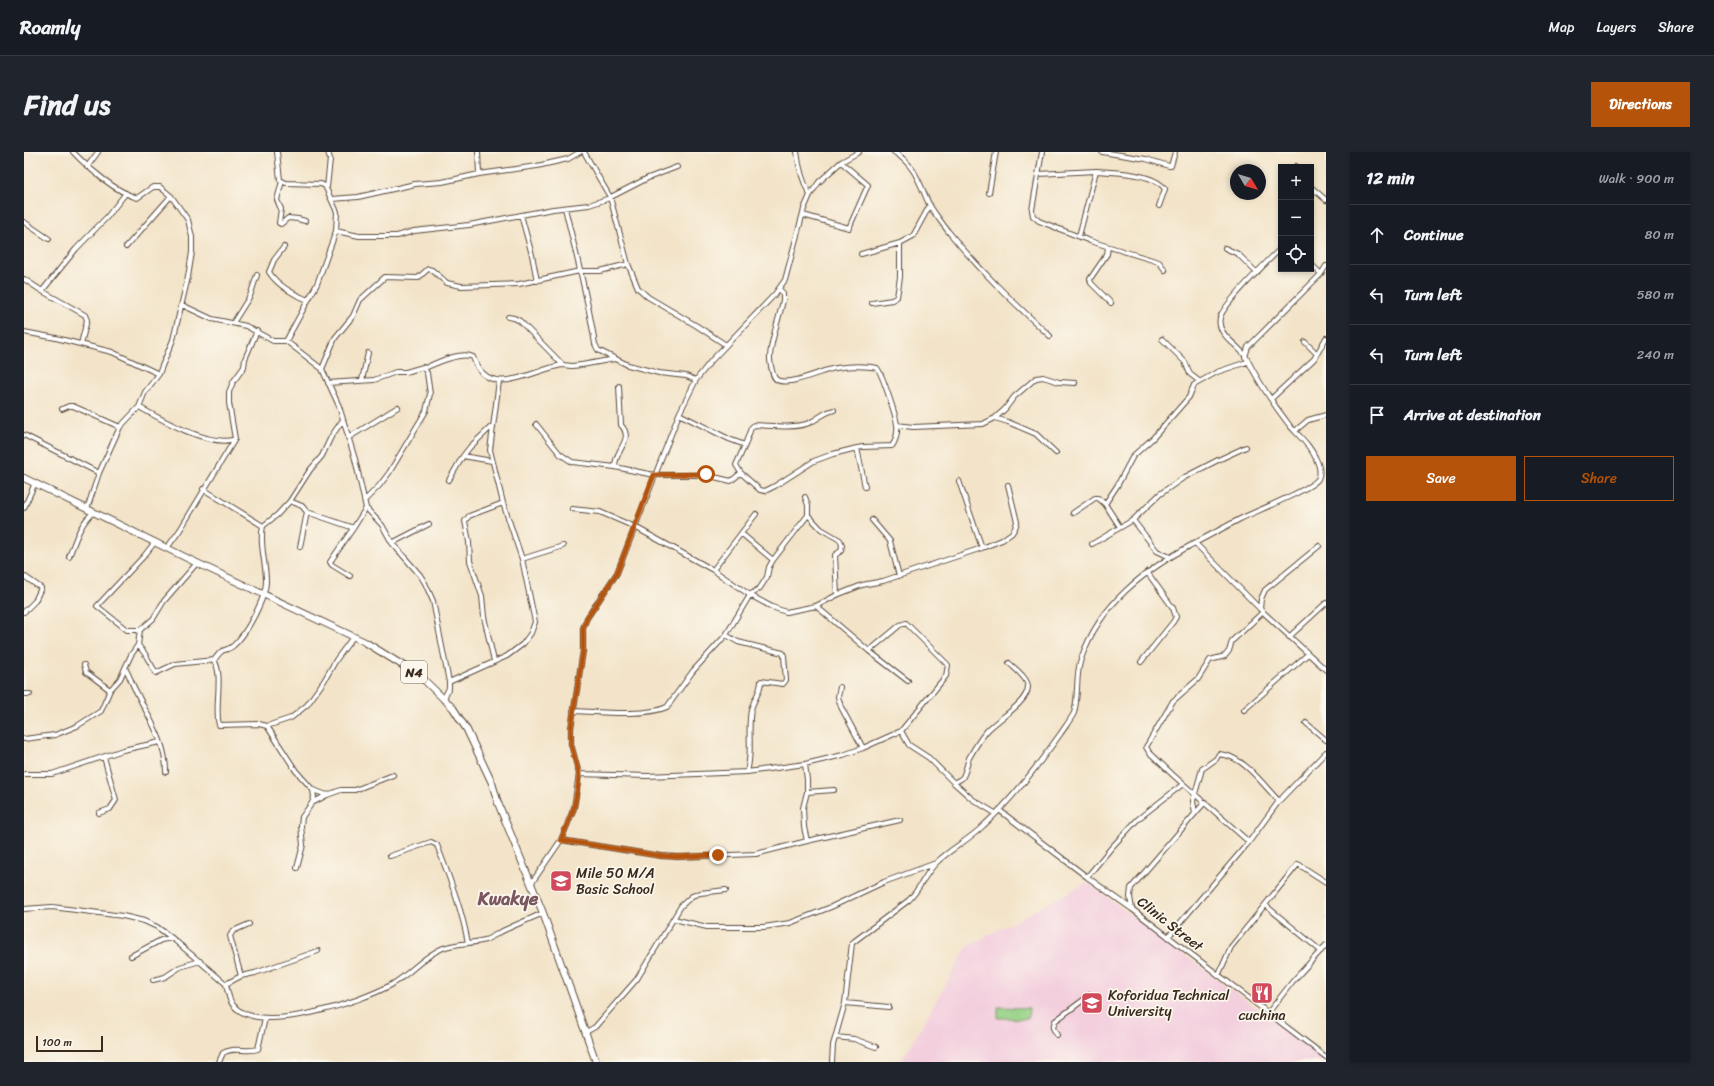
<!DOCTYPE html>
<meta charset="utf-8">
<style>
body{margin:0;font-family:Sriracha,sans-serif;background:#20242c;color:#f1f3f6}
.controls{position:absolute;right:12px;top:12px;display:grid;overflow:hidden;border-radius:0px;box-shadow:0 2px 6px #0003}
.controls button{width:36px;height:36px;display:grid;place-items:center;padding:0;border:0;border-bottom:1px solid #363941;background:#171b24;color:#f1f3f6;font:20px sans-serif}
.compass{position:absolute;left:1206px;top:12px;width:36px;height:36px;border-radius:50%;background:#171b24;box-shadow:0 2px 6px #0003;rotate:128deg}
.scale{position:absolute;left:12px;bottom:10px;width:67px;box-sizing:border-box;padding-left:4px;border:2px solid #3b2a1e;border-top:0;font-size:11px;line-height:14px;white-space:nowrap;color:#3b2a1e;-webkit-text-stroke:3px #fbf7ec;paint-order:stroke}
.stop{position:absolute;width:12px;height:12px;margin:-9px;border:3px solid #b45309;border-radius:50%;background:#fff}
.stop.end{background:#b45309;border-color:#fff;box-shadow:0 1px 4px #0008}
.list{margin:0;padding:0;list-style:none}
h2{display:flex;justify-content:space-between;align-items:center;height:52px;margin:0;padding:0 16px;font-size:17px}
h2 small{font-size:13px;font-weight:400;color:#9ea1a6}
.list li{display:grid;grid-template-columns:26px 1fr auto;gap:12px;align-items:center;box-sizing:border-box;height:60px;padding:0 16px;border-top:1px solid #363941}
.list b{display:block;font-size:15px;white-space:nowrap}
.list em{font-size:13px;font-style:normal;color:#9ea1a6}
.actions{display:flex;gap:8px;padding:12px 16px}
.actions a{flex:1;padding:9px 0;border:1px solid #b45309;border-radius:0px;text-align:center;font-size:14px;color:#b45309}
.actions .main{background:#b45309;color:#fff}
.icon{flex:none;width:22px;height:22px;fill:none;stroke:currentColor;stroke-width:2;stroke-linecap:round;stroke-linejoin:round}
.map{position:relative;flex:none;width:1302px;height:910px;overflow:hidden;border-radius:0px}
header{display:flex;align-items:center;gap:24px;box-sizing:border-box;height:56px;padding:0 20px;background:#171b24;border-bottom:1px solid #363941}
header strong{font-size:19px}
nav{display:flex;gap:22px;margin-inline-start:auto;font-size:14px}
.intro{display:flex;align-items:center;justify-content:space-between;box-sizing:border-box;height:96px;padding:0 24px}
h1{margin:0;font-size:28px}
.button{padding:10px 18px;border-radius:0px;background:#b45309;color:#fff;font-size:14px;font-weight:700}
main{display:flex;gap:24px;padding:0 24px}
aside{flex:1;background:#171b24;border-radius:0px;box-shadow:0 2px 6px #0003}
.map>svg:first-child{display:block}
.built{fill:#f3cfde}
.grass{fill:#94d085;stroke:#687d52}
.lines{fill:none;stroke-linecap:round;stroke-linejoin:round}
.minor-casing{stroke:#574638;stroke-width:6}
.trunk-casing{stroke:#574638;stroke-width:8}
.minor{stroke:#fff;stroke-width:4}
.trunk{stroke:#fff;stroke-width:6}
.route{stroke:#b45309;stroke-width:5}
.labels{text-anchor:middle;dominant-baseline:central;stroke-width:3.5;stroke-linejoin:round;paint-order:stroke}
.shield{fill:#fbf7ec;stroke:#75685c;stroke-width:1}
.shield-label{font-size:13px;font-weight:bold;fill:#3b2a1e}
.poi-label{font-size:14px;fill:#3b2a1e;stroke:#fbf7ec;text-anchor:start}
.street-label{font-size:14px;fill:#3b2a1e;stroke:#fbf7ec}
.district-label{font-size:18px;font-weight:bold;fill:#7a575f;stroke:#fbf7ec}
</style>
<header>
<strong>Roamly</strong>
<nav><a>Map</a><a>Layers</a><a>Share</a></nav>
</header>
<div class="intro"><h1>Find us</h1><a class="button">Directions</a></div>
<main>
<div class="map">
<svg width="1302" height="910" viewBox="0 0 1302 910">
<rect width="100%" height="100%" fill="#fbf7ec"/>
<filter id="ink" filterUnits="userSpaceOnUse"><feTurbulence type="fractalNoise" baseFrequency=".025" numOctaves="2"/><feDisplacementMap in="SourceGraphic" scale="8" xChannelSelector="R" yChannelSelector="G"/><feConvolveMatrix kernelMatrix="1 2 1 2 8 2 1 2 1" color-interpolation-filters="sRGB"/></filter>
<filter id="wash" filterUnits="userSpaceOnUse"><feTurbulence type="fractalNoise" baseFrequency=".012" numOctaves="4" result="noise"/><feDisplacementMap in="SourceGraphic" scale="16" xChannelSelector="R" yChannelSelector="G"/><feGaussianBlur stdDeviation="0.9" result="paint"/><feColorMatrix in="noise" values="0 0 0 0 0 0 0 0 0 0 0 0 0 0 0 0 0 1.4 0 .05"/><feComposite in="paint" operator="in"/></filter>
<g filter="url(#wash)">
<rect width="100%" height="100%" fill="#f3e4c9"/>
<path class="built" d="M 1063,730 L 1301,907 L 1302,910 L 877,910 L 943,795 Z"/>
<path class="grass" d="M 974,855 L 1005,856 L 1004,867 L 974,866 Z"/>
</g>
<g filter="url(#ink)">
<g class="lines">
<g class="minor-casing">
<path id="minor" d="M 49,0 C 65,17 91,39 113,46 L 129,35 L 136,35 L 147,44 L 164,68 L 168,85 L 168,100 L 164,125 L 149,188 L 138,214 L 135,222 L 121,240 L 115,255 L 96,275 L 75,321 L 63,357
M 253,0 L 256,28 L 262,31 L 297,32 L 301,34 L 313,60 L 312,79 L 293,132 L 262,189 L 298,217 L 315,254 L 331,307 L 342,356 L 358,373 L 368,391 L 396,423 L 401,431 L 409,449 L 425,530 L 425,536 L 419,548
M 454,0 L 455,22
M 560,0 L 586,45 L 604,112 L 614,136 L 624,145 L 673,174 L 702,193
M 773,0 C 775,16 778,29 786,43
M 870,0 C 892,14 895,31 905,52 C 910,61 918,71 924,79 C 956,119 989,150 1026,184
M 1018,0 L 1008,58 L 1009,64 L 1015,69 L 1066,89 L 1135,110 L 1141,118
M 1078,0 L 1122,7 L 1145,14 L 1147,14 L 1151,0
M 1272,14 L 1273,15
M 63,15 L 74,0
M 1072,19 C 1090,20 1130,21 1141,37 L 1135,54
M 1014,22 L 1072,19 L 1055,84
M 258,29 L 253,48 L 257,57 L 255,71 L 257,72 L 264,66 L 274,67 L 281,69
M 303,35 L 306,7 L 304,0
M 1287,35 L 1302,48
M 965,41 L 972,0
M 308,47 L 334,45 L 391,32 L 418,30 L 455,22 L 513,14 L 544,7 L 556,0
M 541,56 C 552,102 564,146 571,192 L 574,198 L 604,213 L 635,221 L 662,224 L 672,228
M 497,63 L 508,103 L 513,129
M 779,63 L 825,76 L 844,33 L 817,10
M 0,70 L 25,87
M 312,79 L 335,84 L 373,84 L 390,79 L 445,73 L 529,57 L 565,53 L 583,47 L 624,26 L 653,15
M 102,95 L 147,44
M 260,95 L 250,108 L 245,120 C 253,133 270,143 284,148
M 1084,95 L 1083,102 L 1066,127 L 1067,131 L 1087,151
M 1201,96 L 1214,102 L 1233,121
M 1257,96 C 1245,108 1198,153 1196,166 C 1192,183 1215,193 1222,205 C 1234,229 1249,252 1266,274 C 1275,284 1287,294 1292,307 C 1295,313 1297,321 1294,327 C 1288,337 1230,360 1216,367 C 1201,375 1186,383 1171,391 L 1239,460 L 1302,518
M 837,102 L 876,91 L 889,84 L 906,53
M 1287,112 L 1297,122
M 0,127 L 18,139 L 61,163 L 63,168 L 57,192
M 755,137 L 759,141 L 759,148 C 756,165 745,192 746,208 C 747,214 748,225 753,228 C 765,234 792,221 804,218 C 816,214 840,213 853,216 C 858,221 872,264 873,273 C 874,279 872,289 868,294 L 839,295 L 833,296 L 841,335
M 18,139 L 52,97 L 83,65 L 102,41
M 848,151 L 868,148 L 873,145 L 876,125 L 876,91
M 158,153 L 188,167 L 222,174 L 249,189 L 262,189
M 484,165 L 490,166 L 496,169 L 539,213
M 209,171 L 226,144 L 233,123
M 0,180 L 32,186 L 88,200 L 135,222
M 1138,187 L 1161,210 L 1166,222 L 1175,229
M 1293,202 L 1302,186
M 1221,205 L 1224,195 L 1297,122 L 1302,114
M 401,216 C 412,211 437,199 449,205 C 464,250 509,217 539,213 C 542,213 545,214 548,214 C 562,213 577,209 591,207
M 298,217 L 311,186 L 329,164 L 336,148 L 361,125 L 394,126 L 404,117 L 408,118 L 423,131 L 437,134 L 495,132 L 556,119 L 576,119 L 604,112
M 338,228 L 344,201
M 304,231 L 350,228 L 372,220 L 382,220 L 399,215 L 403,221 L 406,242 L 402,259 L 365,321 L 355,334 L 341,348
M 1247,247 L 1290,207 L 1293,202 L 1281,190
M 115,255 C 136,267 187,296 211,287
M 38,257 L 45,254 L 49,254 L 96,275
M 655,262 L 705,287 L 721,293 L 727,276 L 730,273 C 745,274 774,277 787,270 C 797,265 798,261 810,258
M 971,266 L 984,270 L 1012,282 L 1032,301
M 512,272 L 536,302 L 548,310 L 591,315 L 630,323 L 682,323 L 707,329 L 717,321 L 712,313 L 721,293
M 873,273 L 889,275 L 959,272 L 971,266 L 981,257 L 990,245 L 1012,226 L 1019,225 L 1035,230 L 1051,231
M 1271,279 L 1284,268 L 1302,263
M 0,283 L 75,321
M 324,286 L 374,255
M 439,304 L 468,309
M 591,315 C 590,298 611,288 597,273 L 595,234
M 717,321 L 736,338 L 741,339 L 751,334 L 790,309 L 809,302 L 833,296
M 425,328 L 439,304 L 446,295 L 467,275
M 935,329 L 958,396
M 179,337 L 239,374
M 266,349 L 278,354 L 283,360 L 327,375 L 330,375 L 342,356
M 1081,352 L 1093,334 L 1109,304 L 1129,286 L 1165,245 L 1170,233 L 1193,220 L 1223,210
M 0,356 L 11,331
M 548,357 L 576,360 L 611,375 L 689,418 L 726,443 L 748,455 L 762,460 L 792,454 L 813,443 L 838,433 L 859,429 L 958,396 L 978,388 L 988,381 L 991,376 L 993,370 L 984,333
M 1049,361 L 1071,346 L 1074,346 L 1081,352 L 1096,375
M 784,363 L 797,377 L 816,388 L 818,393 L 817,399 L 811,403 L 813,443
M 848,368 L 866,389 L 875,424
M 1109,368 L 1133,399 L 1146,405
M 718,382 L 749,408
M 368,391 L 405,372
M 1068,392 L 1109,368 L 1136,342 L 1159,326 L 1194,308 L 1222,295
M 276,395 L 283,360
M 143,396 L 156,378 L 211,287 L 205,251 L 205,240 L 209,230 L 220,215 L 221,207 L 233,179
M 45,405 C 51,389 56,371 70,360
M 498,407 L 539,394
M 689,418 L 732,362
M 0,424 L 17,436 L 11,449 L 0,460
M 326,424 L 308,413 L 306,410 L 330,375
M 1236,457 L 1237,447 L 1241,438 L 1295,394
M 116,478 L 103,478 L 73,454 L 120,404 L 131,390
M 702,483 L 714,490 L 759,501 L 760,504 L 762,528 L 759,532 L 737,529 C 737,540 729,548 727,558 C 723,579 729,599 723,620
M 1265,485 L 1302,451
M 114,493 L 121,502 L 132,521 L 151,512 L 190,508 C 192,506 195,501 198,499 C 202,497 206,497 209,494 C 222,483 242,446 242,429 C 242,411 235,392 239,374 L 253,363 L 266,349 L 286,318 L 298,304 L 307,285 L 318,269
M 845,499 L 884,529
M 190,508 C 200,523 190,555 195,573 L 235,572 L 243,574 L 267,566 L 283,553 L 300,529 L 312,508 L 329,485
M 470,509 L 460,465 L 458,444 L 446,409 L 445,390 L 441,369 L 445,364 L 479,351
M 1117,510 L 1149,470 L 1152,465 L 1149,456 L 1123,420
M 60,513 L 62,520 L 86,538
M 101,516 C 106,524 108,533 113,541 C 125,567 142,589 142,620
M 425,530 L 483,504 L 499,492 L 507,481 L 511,470 L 498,407 L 479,351 L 466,298 L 475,229
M 816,535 L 814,545 L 817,555 L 839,596
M 0,542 L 6,542
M 1220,558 L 1284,502
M 549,559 C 575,560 621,565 643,555 L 669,519 L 702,483 L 726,443 L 736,436 L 743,425 L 745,415 L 749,408 L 784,363 L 784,353 L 781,345
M 1282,571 L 1302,588
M 243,574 L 272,619 L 289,638 L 303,643 L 317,638 L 331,638 L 369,623
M 877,579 L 885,593 L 905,606 L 930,631 C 932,629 936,628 938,626 C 942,621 943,611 945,606 C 950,597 956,587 962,580 C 973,567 1003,552 1004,535 C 1004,526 991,517 985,511
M 0,587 L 31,583 L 53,574 L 77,559 L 86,538 L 96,527 L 107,503 L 114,493 L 116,478 L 129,467 L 140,449 L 173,411
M 781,612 L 783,628 L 783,640 L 779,656 L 780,675 L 783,689
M 1,622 L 28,622 L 99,598 L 136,590
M 555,622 L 623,624 L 723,620 L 781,612 L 819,603 L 839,596 L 877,579 L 922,524 L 924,513 L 882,471 L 876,473 L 845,499 L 792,454
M 930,631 L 948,647 L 971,661
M 783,640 L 810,638
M 288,651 L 290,645 L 289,638
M 975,658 L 1063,725 L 1108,757 L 1302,905
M 75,661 L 86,657 L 92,648 L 80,605
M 1171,661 L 1169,649 L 1178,617 L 1192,607 L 1195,602 C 1199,603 1203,603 1207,605 C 1225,612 1242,636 1255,649
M 537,688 L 637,704 L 654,705 L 732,702 L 783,689 L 876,668
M 1225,690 L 1149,623 L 1125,600 L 1122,595 L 1149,549 L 1174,527 L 1186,508 L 1201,504 L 1205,499 L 1208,489 L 1239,460
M 366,704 L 407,690 L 413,693 C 425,725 438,757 444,791
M 273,716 L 279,693 L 277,674 L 278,665 L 288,651 L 303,643
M 1063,725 L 1088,695 L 1114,667 L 1159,632
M 507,732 L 537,688 L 550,656 L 555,622 L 547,592 L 547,576 L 559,499 L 559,476 L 563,466 L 593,421 L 655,262 L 672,228 L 687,209 L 751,142 L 761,128 L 780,57 L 786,43 L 795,30 L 817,10 L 835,0
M 1241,753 L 1297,799
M 0,757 L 28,755 L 99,764 L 120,769 L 133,775 L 148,786
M 1108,757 L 1106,745 L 1107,736 L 1181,650
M 650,767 L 683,775 L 740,775 L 766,771 L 807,755 L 860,730 L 912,711
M 1144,785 L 1225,690 L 1255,649 L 1302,600
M 107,804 L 137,788 L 148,786 L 202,832 C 204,841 205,851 213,857 C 243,881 336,850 367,833 C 385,823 399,804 419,796 C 432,791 447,792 461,788 C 469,785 477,779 485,776 C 496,771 508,766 519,761
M 217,824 L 206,784 L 209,779 L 225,772
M 1194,824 L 1207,795 L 1274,712 L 1302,730
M 129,828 L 141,825 L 156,815 L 176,809
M 202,832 L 217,824 L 231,821 L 294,799
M 821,851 L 865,855
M 1244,861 L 1269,829 L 1302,793
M 562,880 L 571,875 L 613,827 L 657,754 L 668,744 L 676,741 L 702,738
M 1033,883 L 1029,876 L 1031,869 L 1066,843
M 812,885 L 830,887 L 852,895
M 195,910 L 199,901 C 210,894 222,901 234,897 L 241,866
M 808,910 L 809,893 L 821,851 L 828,791 L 885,748 C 896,737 901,722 912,711 C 926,697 945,688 959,674 C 989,647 1014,613 1037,581 C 1041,575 1047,567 1050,561 C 1055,543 1051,524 1057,507 C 1076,451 1121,418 1171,391"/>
</g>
<g class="trunk-casing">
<path id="trunk" d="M 0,326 L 173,411 L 341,490 L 396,524 L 429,556 L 443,578 L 468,631 L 474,651 L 519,761 L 572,910"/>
</g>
<use href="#minor" class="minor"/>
<use href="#trunk" class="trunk"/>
</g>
</g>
<g class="lines" filter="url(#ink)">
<path class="route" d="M 682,322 L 630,323 L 593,421 L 563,466 L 559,476 L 559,499 L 547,576 L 547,592 L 555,622 L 554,634 L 550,656 L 537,688 L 637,704 L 654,705 L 694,703"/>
</g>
<defs>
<g id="school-square" transform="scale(1.15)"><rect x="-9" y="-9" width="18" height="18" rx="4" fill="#d1495b" stroke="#fbf7ec"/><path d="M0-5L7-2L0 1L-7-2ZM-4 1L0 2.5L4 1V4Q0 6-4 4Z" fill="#fff"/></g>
<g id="restaurant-square" transform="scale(1.15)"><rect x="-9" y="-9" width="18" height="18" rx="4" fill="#d1495b" stroke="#fbf7ec"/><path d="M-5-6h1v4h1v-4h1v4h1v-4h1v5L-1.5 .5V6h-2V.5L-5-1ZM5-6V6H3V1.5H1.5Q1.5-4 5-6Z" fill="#fff"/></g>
</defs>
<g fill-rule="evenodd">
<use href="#school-square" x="537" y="729"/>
<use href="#restaurant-square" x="1238" y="841"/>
<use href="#school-square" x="1068" y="851"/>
</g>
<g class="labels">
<rect class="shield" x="377" y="509" width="26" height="22" rx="3"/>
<g class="shield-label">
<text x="390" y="520">N4</text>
</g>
<g class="poi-label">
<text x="552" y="721">Mile 50 M/A<tspan x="552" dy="16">Basic School</tspan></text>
<text x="1084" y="843">Koforidua Technical<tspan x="1084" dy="16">University</tspan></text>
<text x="1238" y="863" text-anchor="middle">cuchina</text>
</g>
<g class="street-label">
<text transform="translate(1146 772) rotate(38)">Clinic Street</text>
</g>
<g class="district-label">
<text x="484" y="747">Kwakye</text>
</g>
</g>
</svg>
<div class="controls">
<button>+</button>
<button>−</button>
<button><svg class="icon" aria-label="locate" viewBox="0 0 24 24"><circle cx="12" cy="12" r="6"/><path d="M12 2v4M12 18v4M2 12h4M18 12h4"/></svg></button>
</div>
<svg class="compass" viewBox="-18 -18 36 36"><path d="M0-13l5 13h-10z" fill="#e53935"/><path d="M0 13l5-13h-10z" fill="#9ea1a6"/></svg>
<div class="scale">100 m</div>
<div class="stop" style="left:682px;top:322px"></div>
<div class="stop end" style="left:694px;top:703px"></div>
</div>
<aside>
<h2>12 min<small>Walk · 900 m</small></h2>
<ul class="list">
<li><svg class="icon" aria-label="ahead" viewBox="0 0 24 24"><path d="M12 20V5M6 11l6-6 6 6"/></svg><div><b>Continue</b></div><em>80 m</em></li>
<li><svg class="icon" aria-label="left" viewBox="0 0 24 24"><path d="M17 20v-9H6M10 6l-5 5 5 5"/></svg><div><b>Turn left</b></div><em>580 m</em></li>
<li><svg class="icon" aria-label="left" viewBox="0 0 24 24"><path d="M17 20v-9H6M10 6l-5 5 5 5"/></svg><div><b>Turn left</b></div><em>240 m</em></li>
<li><svg class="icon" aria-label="arrive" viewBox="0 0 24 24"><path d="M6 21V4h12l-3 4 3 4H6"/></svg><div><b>Arrive at destination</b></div></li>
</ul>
<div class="actions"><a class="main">Save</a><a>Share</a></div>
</aside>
</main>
